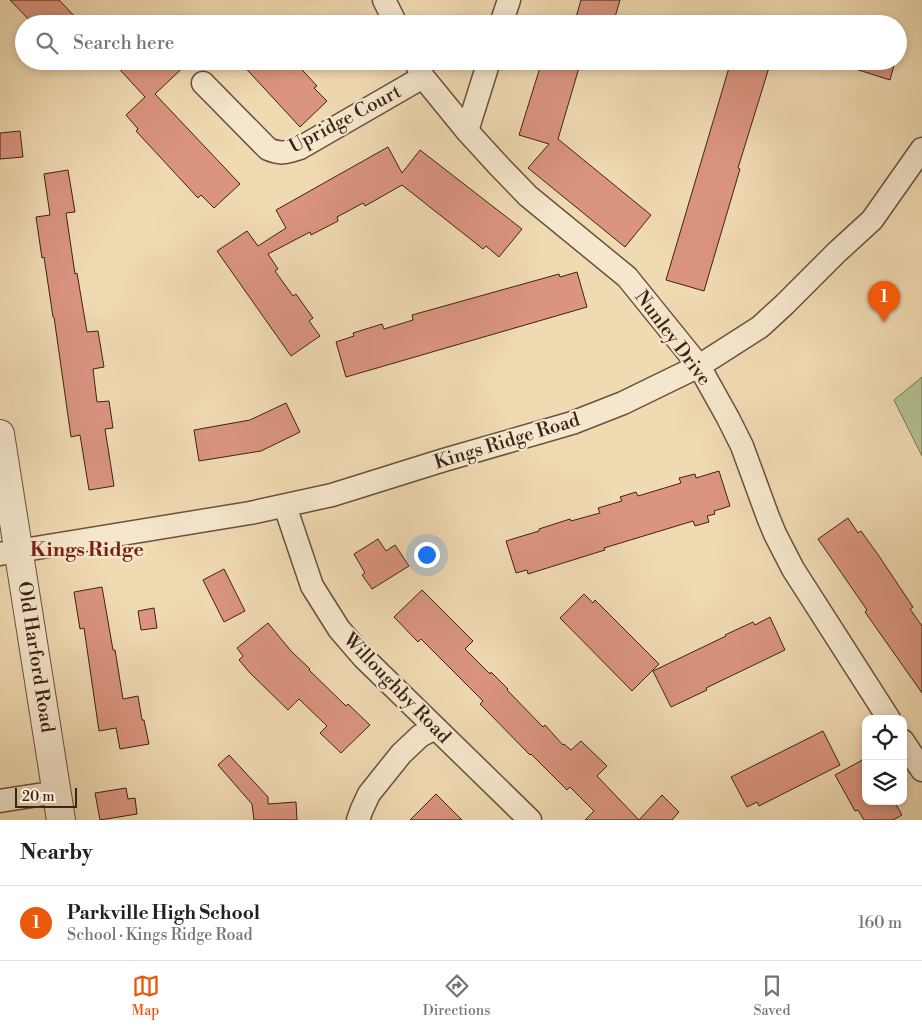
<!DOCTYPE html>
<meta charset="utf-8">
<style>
body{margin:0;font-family:"Libre Bodoni",serif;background:#f2f2f2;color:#202124}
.controls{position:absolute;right:15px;bottom:15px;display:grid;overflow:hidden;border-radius:10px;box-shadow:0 2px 8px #0003}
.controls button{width:45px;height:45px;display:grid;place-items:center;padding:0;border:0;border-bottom:1px solid #e0e0e0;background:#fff;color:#202124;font:25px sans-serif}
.scale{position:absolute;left:15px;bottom:12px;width:62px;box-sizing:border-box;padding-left:5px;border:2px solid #3d2217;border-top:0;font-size:14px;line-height:18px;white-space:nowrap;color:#3d2217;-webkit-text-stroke:4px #f5e7cd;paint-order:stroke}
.you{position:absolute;left:426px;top:554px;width:18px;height:18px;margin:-12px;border:4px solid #fff;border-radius:50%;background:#1a73e8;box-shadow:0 0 0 8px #1a73e833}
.badge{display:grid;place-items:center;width:32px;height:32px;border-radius:50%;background:#ea580c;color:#fff;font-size:16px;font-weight:700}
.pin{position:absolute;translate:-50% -41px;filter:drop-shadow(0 1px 2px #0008)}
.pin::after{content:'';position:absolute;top:26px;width:18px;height:15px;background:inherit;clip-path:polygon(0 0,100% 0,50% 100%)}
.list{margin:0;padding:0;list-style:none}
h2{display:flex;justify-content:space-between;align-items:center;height:65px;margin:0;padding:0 20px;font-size:21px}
h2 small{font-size:16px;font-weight:400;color:#757577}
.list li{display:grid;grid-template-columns:32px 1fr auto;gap:15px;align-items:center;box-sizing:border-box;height:75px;padding:0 20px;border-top:1px solid #e0e0e0}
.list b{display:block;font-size:19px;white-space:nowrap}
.list p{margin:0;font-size:16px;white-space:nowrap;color:#757577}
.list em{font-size:16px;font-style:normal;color:#757577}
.icon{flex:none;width:28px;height:28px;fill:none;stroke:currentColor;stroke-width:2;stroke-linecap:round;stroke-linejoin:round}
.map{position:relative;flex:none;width:922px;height:820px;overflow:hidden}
.search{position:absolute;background:#fff;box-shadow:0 2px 8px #0003;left:15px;right:15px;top:15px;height:55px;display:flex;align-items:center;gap:12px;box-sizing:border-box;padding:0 18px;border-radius:28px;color:#757577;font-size:19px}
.sheet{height:140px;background:#fff}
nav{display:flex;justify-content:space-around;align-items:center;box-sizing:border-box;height:70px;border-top:1px solid #e0e0e0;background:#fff;font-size:14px;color:#757577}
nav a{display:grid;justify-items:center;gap:2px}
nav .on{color:#ea580c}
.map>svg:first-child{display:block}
.green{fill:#b3c192;stroke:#787254}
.building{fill:#da9480;stroke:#3d2217}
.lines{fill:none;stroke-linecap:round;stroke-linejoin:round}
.minor-casing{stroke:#6a503e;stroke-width:25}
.tertiary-casing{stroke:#6a503e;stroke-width:30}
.minor{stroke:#f5e7cd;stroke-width:22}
.tertiary{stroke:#f5e7cd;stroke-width:28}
.labels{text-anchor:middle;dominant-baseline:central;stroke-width:4.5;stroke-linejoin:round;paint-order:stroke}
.street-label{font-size:19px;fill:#3d2217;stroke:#f5e7cd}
.neighbourhood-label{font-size:20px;font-weight:bold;fill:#7a1f14;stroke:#f5e7cd}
</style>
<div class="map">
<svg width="922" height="820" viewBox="0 0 922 820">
<rect width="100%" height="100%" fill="#f0dab2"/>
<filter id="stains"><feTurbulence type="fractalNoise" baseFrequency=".004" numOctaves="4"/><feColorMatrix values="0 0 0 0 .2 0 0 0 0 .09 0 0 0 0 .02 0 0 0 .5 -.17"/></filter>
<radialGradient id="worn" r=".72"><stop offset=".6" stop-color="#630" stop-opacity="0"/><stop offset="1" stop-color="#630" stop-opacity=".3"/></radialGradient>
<path class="green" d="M 922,377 L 922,456 L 894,400 Z"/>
<path class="building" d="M 10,0 L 59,0 L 82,24 L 33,24 Z
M 581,0 L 620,0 L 613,24 L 574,24 Z
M 112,61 L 190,61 L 155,94 L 240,184 L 214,208 L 201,195 L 198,198 L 136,131 L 138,129 L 126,115 L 145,97 Z
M 239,61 L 294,61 L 317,86 L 314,88 L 327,101 L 300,127 Z
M 542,61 L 581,61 L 558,139 L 651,215 L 625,247 L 528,168 L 549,144 L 519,135 Z
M 731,61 L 771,61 L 738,168 L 740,169 L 704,291 L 666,280 Z
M 844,61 L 895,61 L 890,80 L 843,65 Z
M 20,131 L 23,157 L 0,159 L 0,133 Z
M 388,147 L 402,173 L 420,150 L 522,229 L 499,257 L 486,246 L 483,249 L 402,185 L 365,206 L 363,203 L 337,217 L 338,221 L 311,235 L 310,232 L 268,254 L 278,269 L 275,271 L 293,296 L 296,294 L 313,318 L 309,321 L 320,336 L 291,356 L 217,251 L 247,231 L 258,246 L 286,228 L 276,210 Z
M 68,170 L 75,212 L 66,213 L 75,274 L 77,273 L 87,332 L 98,331 L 104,367 L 93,369 L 97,402 L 109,401 L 113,428 L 105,429 L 114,486 L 89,490 L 80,435 L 71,437 L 54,317 L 53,317 L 44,257 L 42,258 L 36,217 L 50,215 L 44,174 Z
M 577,272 L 587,307 L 346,377 L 336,342 L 354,336 L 353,333 L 382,324 L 384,329 L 413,320 L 412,315 L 559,274 L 560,277 Z
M 286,403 L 300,432 L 261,451 L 199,461 L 194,430 L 250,420 Z
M 719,471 L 730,506 L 714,511 L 715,514 L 707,516 L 709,522 L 695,526 L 693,521 L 604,548 L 605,550 L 528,574 L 527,570 L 516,573 L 506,541 L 539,531 L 539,529 L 570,519 L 571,521 L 600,513 L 598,508 L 622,501 L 620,497 L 636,492 L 638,496 L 681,483 L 679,478 L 695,474 L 696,478 Z
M 848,518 L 858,533 L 861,531 L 879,556 L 913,607 L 910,609 L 922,626 L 922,693 L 865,612 L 867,610 L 818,539 Z
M 378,539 L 386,551 L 395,545 L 409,566 L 372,589 L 362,575 L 365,573 L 354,554 Z
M 224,569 L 245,611 L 224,622 L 203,580 Z
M 102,587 L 113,650 L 115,650 L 123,699 L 138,696 L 142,720 L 144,720 L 149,744 L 120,749 L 116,728 L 99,731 L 84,628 L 80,629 L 74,592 Z
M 422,590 L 473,641 L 465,649 L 490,674 L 491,672 L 508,689 L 507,690 L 543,727 L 545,725 L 563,745 L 564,744 L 571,750 L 581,741 L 607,766 L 597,776 L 639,820 L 662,795 L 679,812 L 672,820 L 585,820 L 594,811 L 570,787 L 567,790 L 531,754 L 530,755 L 480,704 L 483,701 L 421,639 L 418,642 L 394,617 Z
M 584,594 L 593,603 L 595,600 L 659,664 L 632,691 L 560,618 Z
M 154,608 L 157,628 L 141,630 L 138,611 Z
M 770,617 L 785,650 L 706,688 L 707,690 L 671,707 L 653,671 L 726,636 L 725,635 L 753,622 L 755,625 Z
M 268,623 L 291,651 L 310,669 L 309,670 L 346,706 L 348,704 L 370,725 L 341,753 L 320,733 L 327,726 L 299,699 L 288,710 L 250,673 L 239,660 L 243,656 L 237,648 Z
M 823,731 L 840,765 L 759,806 L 757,802 L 747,807 L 731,777 Z
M 229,755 L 268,797 L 268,804 L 296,802 L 297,820 L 254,820 L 252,804 L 218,765 Z
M 866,758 L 866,801 L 894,801 L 902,815 L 893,820 L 864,820 L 858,810 L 855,811 L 835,775 Z
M 126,788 L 128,799 L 135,798 L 137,814 L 100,820 L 95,793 Z
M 436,794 L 462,820 L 410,820 Z"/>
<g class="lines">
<g class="minor-casing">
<path id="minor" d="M 384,0 L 396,24
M 501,24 L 509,0
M 415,61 L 423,77 L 467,131 L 499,166 L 528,196 L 627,277 L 699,366 L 728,418 L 742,446 L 768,517 L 775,534 L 793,569 L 889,719
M 203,83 L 268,149 C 282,155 287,152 300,148 L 423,77
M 467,131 L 489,61
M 285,506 L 312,586 L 339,629 L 364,658 L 530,820
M 0,554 L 250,513 L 332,495 L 444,460 L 572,423 L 623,403 L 699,366 L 760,327 L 785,304 L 837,252 L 872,220 L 922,149
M 903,741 L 922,770
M 0,801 L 57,792
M 358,820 L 362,809 L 369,794 L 401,754 L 420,736 L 435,728"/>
</g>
<g class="tertiary-casing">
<path id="tertiary" d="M 0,434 L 61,820"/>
</g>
<use href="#minor" class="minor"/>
<use href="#tertiary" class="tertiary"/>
</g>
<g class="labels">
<g class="street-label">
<text transform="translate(345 119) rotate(-28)">Upridge Court</text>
<text transform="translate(673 338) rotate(53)">Nunley Drive</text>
<text transform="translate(507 441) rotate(-17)">Kings Ridge Road</text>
<text transform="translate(36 657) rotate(81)">Old Harford Road</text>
<text transform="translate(397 688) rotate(46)">Willoughby Road</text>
</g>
<g class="neighbourhood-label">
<text x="87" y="550">Kings Ridge</text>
</g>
</g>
<rect width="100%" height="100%" filter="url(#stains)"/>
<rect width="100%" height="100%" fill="url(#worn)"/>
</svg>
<div class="controls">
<button><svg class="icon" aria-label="locate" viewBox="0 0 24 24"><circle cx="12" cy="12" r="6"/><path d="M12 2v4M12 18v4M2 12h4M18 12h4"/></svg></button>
<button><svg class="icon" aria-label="layers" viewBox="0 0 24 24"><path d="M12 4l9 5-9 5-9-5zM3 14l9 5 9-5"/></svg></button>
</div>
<div class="scale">20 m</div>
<div class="you"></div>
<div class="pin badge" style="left:884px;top:322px">1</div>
<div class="search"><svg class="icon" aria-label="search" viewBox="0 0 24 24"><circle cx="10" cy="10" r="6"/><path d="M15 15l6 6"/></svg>Search here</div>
</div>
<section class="sheet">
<h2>Nearby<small></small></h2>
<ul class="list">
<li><span class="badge">1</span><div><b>Parkville High School</b><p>School · Kings Ridge Road</p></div><em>160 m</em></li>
</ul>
</section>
<nav>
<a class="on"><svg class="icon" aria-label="map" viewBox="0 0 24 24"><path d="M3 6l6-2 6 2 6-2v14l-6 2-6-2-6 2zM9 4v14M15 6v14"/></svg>Map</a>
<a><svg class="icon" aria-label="directions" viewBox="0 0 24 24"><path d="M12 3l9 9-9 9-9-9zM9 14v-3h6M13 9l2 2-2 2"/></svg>Directions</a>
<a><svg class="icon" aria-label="saved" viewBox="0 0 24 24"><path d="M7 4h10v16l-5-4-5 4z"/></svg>Saved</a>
</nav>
